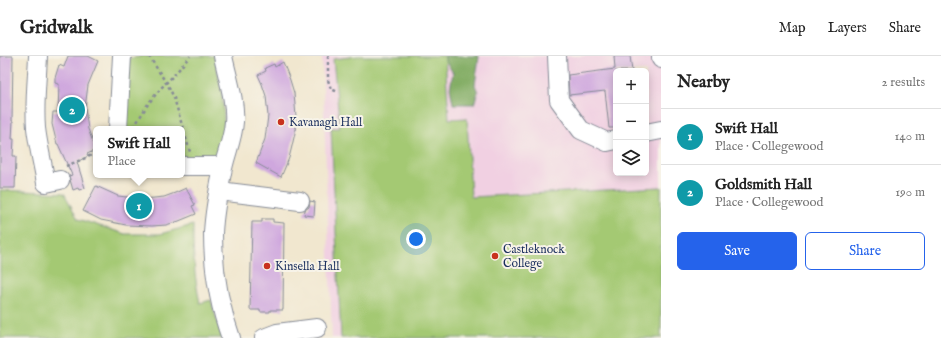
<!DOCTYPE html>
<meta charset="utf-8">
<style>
body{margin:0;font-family:"IM FELL English",serif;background:#f6f6f6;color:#222}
.controls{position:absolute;right:12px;top:12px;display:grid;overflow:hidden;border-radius:6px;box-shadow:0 2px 10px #0003}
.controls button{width:36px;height:36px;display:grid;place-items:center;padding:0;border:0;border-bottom:1px solid #e0e0e0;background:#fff;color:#222;font:20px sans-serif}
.you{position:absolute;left:416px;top:183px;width:14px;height:14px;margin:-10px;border:3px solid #fff;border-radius:50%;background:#1a73e8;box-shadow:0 0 0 6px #1a73e833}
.badge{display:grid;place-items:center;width:26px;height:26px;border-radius:50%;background:#2563eb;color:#fff;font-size:13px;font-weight:700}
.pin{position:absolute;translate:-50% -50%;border:2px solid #fff;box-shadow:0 1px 4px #0006}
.popup{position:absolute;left:93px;top:70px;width:92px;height:52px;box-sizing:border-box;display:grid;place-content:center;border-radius:6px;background:#fff;filter:drop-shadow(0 1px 3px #0005);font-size:13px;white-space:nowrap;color:#767676}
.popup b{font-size:15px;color:#222}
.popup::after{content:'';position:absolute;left:50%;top:100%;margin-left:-8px;border:8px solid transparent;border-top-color:#fff}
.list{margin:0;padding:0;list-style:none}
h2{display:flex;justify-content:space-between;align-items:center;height:52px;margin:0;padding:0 16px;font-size:17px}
h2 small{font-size:13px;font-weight:400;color:#767676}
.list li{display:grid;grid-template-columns:26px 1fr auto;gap:12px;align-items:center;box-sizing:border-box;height:56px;padding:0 16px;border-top:1px solid #e0e0e0}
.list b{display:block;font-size:15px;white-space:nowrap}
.list p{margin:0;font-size:13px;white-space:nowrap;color:#767676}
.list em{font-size:13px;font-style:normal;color:#767676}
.actions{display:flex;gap:8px;padding:12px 16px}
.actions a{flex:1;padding:9px 0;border:1px solid #2563eb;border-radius:6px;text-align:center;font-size:14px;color:#2563eb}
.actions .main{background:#2563eb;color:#fff}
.icon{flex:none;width:22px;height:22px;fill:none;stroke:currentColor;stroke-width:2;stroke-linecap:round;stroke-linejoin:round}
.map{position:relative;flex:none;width:661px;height:282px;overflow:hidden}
header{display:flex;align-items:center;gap:24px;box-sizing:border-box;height:56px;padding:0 20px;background:#fff;border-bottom:1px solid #e0e0e0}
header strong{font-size:19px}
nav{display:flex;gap:22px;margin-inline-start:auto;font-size:14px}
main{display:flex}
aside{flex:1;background:#fff}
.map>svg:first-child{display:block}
.built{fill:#f1d0e2;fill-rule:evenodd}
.green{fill:#a4c973;stroke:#607c68}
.forest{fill:#83ad65;stroke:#4f6e62}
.building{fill:#cfa7de}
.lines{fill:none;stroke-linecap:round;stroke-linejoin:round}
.minor-casing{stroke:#868b96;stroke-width:20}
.path{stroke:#868b96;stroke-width:2.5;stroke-dasharray:3 3;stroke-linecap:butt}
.minor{stroke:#fff;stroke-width:18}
.poi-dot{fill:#c8321e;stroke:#f7f3e8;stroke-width:1.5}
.labels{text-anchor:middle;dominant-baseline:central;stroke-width:4;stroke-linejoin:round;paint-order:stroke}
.poi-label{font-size:12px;fill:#1b2f5e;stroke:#f7f3e8;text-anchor:start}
</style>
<header>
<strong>Gridwalk</strong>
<nav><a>Map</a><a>Layers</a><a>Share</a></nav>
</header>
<main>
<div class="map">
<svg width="661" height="282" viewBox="0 0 661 282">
<rect width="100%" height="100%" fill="#f7f3e8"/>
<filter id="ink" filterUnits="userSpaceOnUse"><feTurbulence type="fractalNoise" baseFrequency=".025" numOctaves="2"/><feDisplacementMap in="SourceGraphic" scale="8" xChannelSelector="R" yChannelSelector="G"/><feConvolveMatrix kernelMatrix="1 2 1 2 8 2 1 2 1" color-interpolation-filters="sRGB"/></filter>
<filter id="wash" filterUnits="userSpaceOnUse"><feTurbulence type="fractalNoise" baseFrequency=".012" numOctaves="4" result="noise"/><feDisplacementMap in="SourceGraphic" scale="16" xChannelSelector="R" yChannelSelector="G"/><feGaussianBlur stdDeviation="0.9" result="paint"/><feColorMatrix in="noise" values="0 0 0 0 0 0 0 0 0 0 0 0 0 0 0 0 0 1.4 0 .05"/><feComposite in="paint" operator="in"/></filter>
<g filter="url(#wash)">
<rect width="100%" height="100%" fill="#f1e7cf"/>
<path class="built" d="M 322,0 L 661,0 L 661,282 L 332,282 ZM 616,15 L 646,15 L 646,117 L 616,117 Z"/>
<path class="green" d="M 140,0 L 214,0 C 220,22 235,91 210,104 C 204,107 189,105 182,105 L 182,73 L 124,73 L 129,3 L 131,2 L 140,1 Z
M 358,0 L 445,0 L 449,63 L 467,62 L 471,141 L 661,131 L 661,282 L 341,282 L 331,72 L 340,72 L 333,3 Z
M 0,134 L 64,137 L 78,163 L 125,178 L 160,178 L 193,169 C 193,195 194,221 200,247 L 211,244 L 222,282 L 0,282 Z"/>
<path class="forest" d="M 445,0 L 479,0 L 479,1 L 475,29 L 478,36 L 474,48 L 453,48 L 450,32 L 453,17 L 445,4 Z"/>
<g id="blocks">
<path class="building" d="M 0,0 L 13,0 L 12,65 L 13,65 L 12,83 L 14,83 L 13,100 L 16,100 L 15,132 L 0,132 Z
M 68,0 L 88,0 L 98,5 L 88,29 L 85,52 L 88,73 L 96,94 L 87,98 L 88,100 L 77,106 L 85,132 L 79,134 L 78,132 L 73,134 L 69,120 L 72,119 L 58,88 L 57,88 L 52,68 L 53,56 L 58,56 L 59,28 L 55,27 L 55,22 L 59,9 L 64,11 Z
M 614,0 L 630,0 L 632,15 L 616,15 L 616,72 L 609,72 L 605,35 L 569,39 L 568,19 L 615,13 Z
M 283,6 L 290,24 L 294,37 L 296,61 L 295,77 L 292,90 L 289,102 L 281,121 L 256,107 L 265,83 L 268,60 L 266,40 L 262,28 L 258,19 L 266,15 L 265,12 L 274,8 L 275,11 Z
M 96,130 L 118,140 L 144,143 L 164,141 L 175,137 L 186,132 L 195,149 L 192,150 L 196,158 L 179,165 L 166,169 L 152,170 L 126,169 L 101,164 L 83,155 Z
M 310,145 L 315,146 L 314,160 L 304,159 L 305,154 L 309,151 Z
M 262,163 L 273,163 L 273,166 L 284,167 L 283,254 L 270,254 L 270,256 L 260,256 L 260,254 L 250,254 L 252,166 L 262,166 Z"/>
</g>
</g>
<g filter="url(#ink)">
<use href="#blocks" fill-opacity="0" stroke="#868b96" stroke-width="1"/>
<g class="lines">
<g class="minor-casing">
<path id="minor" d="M 38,0 C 37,24 34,48 36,72 C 38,90 43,109 46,127 L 60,124
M 223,0 C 227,20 236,46 234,66 C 233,83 225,100 222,117 C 218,136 214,157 213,177 C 213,213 219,249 231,282
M 557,0 L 559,44 L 581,74 L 607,86 L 616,84
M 661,0 L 661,3
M 118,73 L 122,0
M 646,77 L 661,74
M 182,110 L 223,110
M 219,135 L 300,145
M 264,282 L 277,277 L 317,272"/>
</g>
<path class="path" d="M 149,0 L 170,33 L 174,42 L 190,96
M 328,0 L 328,24 L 331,33 L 338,36
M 134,71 L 148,48 L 161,32 L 175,18 L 190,0
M 66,110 L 88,101 L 96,96"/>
<use href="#minor" class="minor"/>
</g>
</g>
<g class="poi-dot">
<circle cx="281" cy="66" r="4"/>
<circle cx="495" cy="200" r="4"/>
<circle cx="267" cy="210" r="4"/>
</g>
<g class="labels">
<g class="poi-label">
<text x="289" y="66">Kavanagh Hall</text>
<text x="503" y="193">Castleknock<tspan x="503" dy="14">College</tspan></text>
<text x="275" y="210">Kinsella Hall</text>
</g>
</g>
</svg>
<div class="controls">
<button>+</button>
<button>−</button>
<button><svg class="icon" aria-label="layers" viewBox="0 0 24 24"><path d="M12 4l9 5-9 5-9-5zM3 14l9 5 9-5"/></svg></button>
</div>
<div class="you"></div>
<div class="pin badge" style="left:139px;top:150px;background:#0f9aa8">1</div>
<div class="popup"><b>Swift Hall</b>Place</div>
<div class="pin badge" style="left:72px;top:54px;background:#0f9aa8">2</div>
</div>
<aside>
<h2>Nearby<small>2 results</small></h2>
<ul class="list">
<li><span class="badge" style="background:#0f9aa8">1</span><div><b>Swift Hall</b><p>Place · Collegewood</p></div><em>140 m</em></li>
<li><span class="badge" style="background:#0f9aa8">2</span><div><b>Goldsmith Hall</b><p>Place · Collegewood</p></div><em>190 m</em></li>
</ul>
<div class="actions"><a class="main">Save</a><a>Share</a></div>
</aside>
</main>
